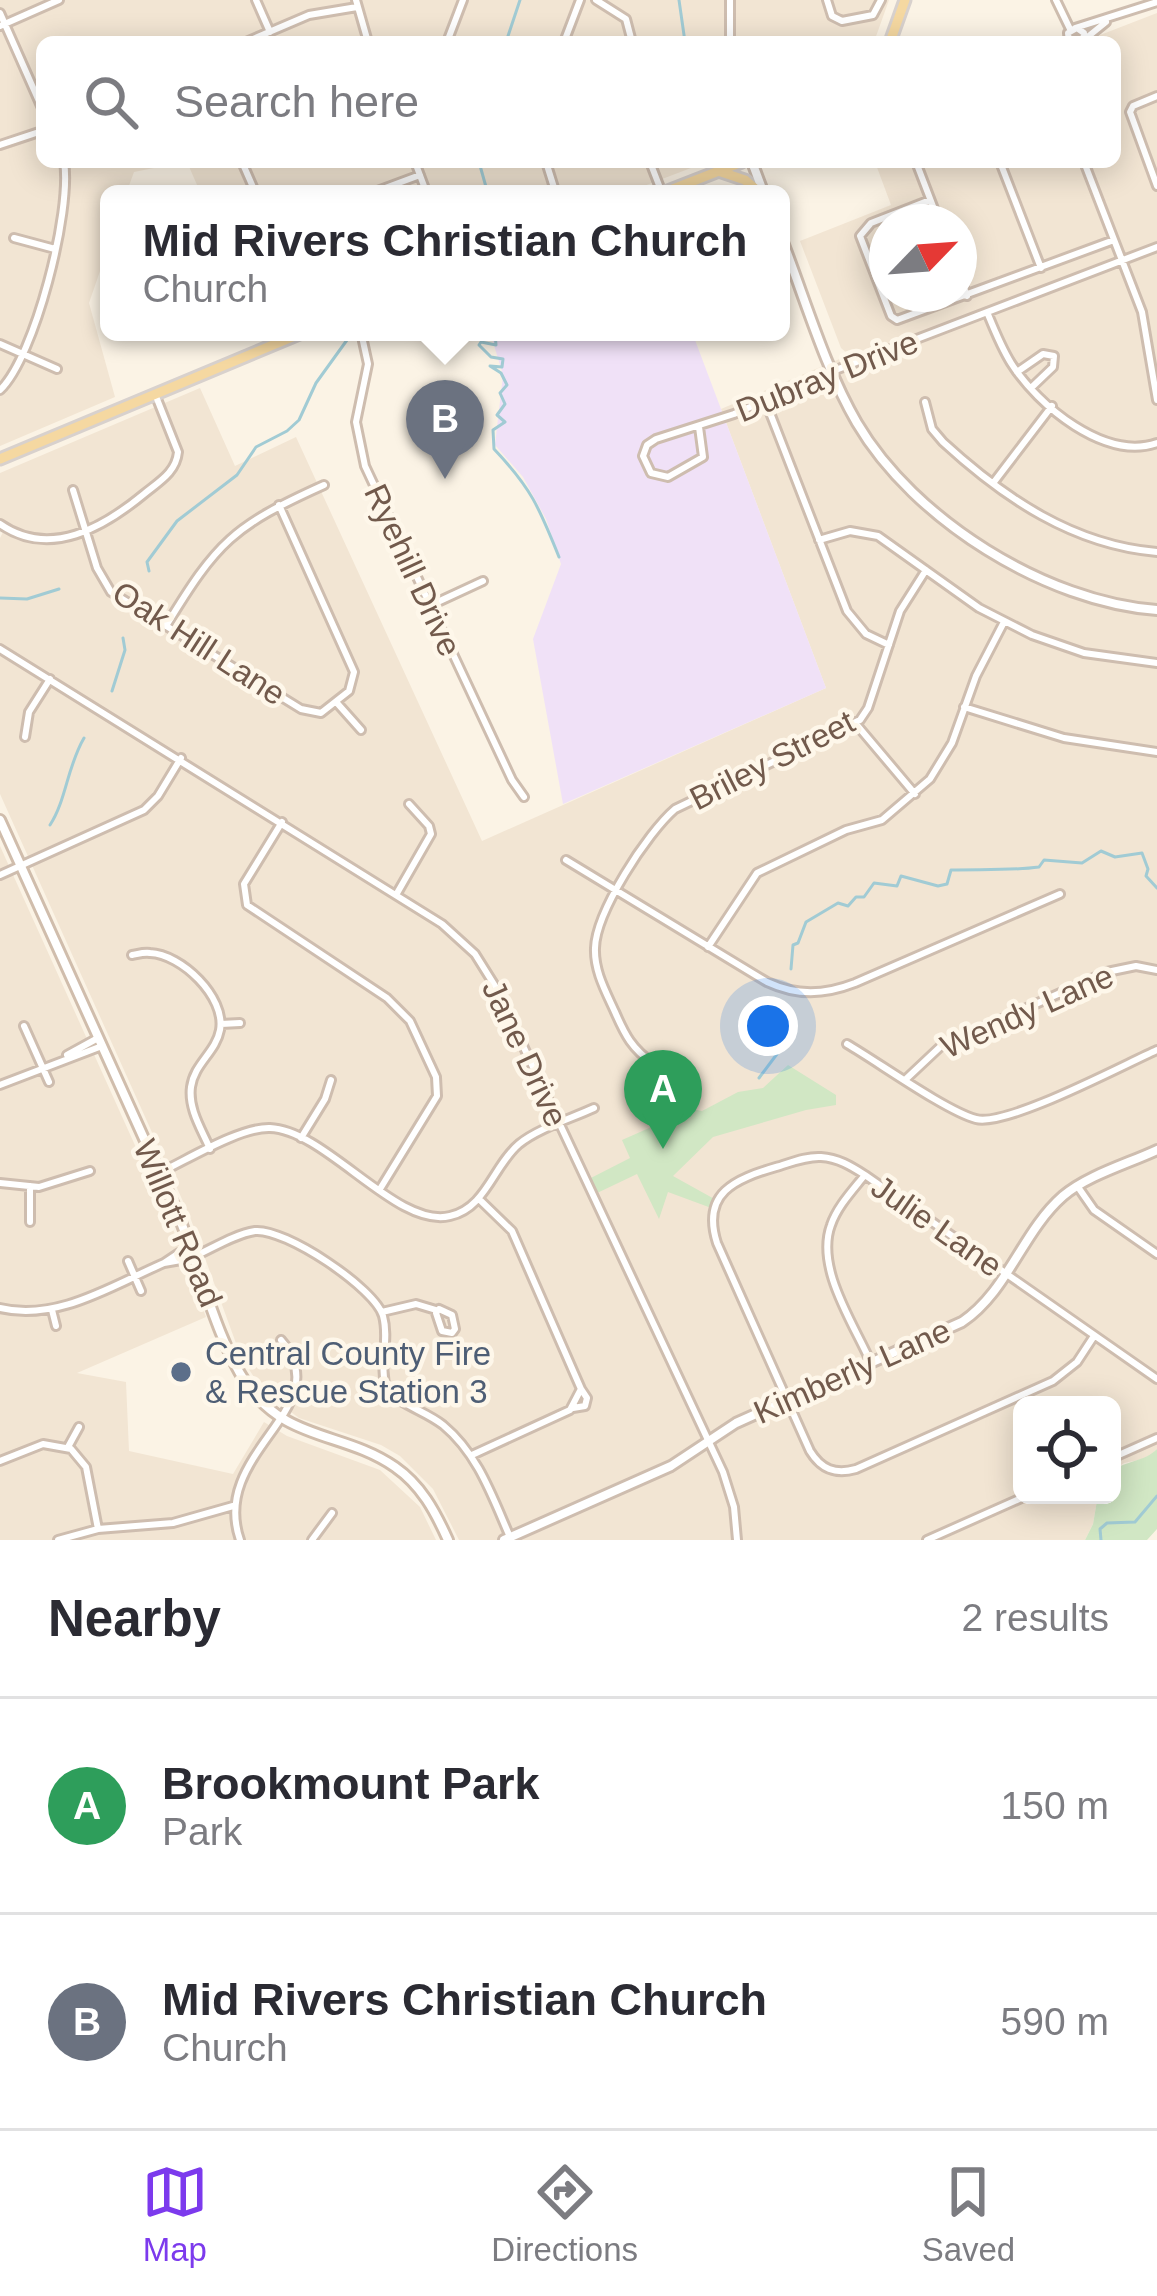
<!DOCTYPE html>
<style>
body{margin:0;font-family:Arial,sans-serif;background:#f2f2f3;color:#2b2b33}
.controls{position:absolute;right:36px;bottom:36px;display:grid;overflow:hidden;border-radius:18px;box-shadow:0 6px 30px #0003}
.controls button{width:108px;height:108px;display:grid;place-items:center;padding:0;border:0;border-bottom:3px solid #e1e1e2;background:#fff;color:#2b2b33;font:60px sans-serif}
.compass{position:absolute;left:869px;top:204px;width:108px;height:108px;border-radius:50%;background:#fff;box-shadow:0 6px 30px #0003;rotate:65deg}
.you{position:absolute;left:768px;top:1026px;width:42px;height:42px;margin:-30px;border:9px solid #fff;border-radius:50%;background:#1a73e8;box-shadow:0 0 0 18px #1a73e833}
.badge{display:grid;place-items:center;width:78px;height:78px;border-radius:50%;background:#7c3aed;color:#fff;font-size:39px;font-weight:700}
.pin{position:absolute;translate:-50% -99px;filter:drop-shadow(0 3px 6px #0008)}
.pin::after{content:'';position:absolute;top:63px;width:42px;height:36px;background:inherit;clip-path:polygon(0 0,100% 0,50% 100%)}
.popup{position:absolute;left:100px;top:185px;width:690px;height:156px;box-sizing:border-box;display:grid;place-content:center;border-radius:18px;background:#fff;filter:drop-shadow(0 3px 9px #0005);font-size:39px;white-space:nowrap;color:#7c7c81}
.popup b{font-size:45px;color:#2b2b33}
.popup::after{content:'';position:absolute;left:50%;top:100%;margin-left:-24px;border:24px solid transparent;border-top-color:#fff}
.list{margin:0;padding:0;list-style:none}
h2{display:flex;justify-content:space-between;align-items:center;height:156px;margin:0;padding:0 48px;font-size:51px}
h2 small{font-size:39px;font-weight:400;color:#7c7c81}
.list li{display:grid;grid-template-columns:78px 1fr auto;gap:36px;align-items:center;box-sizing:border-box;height:216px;padding:0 48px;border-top:3px solid #e1e1e2}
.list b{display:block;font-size:45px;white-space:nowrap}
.list p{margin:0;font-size:39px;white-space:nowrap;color:#7c7c81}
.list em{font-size:39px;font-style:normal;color:#7c7c81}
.icon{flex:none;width:66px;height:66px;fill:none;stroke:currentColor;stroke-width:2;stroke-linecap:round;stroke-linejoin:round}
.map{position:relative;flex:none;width:1157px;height:1540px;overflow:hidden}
.search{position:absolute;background:#fff;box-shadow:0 6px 30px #0003;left:36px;right:36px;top:36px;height:132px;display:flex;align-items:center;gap:30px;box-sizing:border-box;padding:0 42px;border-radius:18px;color:#7c7c81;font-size:45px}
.sheet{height:588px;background:#fff}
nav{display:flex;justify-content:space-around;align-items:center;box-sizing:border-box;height:168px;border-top:3px solid #e1e1e2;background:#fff;font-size:33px;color:#7c7c81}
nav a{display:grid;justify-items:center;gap:6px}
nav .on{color:#7c3aed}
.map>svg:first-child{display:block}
.residential{fill:#f2e5d3;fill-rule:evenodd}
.education{fill:#f0e1f7}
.green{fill:#d1e7c4}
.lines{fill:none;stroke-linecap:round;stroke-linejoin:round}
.stream{stroke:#a1cbd4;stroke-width:3}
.minor-casing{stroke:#cebdaf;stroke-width:12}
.tertiary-casing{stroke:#cebdaf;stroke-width:14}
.secondary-casing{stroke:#d0bdac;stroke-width:14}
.primary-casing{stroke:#d8d1cd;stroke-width:15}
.minor{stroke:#fff;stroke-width:6}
.tertiary{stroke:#fff;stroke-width:8}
.secondary{stroke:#fff;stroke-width:8}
.primary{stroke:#f5d8a1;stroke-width:9}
.service-dot{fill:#5c6f8a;stroke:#fef7ea;stroke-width:4.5}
.labels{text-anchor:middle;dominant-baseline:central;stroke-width:9;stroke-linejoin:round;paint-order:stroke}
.street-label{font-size:33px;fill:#725a4c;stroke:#fef7ea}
.service-label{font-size:33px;fill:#4e5e75;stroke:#fef7ea;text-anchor:start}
</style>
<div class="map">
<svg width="1157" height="1540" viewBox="0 0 1157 1540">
<rect width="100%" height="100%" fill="#fbf3e5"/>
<path class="residential" d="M 0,0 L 889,0 L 874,42 L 42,42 L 42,162 L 184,162 L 134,172 L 126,194 L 109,194 L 109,245 L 89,303 L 115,397 L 0,446 Z
M 1157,13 L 1157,1449 L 1148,1458 L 1124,1463 L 1112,1471 L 1112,1405 L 1022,1405 L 1022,1495 L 1098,1495 L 1093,1524 L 1085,1540 L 459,1540 L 433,1489 L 400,1456 L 381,1445 L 299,1418 L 263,1391 L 241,1357 L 190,1217 L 0,794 L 0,538 L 7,524 L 0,518 L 0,473 L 200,388 L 235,466 L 296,437 L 482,841 L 826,688 L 721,409 L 849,355 L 841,348 L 800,241 L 891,205 L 875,162 L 1115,162 L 1115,42 L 1093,42 L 1095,37 ZM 887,222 L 959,222 L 959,294 L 887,294 Z
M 187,162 L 704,162 L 704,163 L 623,194 L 201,194 Z
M 0,846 L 175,1234 L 206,1317 L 77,1373 L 126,1382 L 129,1451 L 233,1474 L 264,1422 L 287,1436 L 380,1470 L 420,1507 L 436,1540 L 0,1540 Z"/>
<path class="education" d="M 490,332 L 692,332 L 826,688 L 563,804 L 533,639 L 561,564 L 546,519 L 523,477 L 495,445 L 503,375 Z"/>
<path class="green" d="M 788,1065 L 836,1095 L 836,1105 L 806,1110 L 713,1137 L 673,1176 L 718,1201 L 714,1209 L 668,1192 L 659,1219 L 637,1174 L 595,1194 L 587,1180 L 630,1158 L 622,1140 L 692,1109 L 702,1111 L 738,1092 L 763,1088 Z
M 1157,1449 L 1157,1529 L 1147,1540 L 1085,1540 L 1093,1524 L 1098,1495 L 1112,1495 L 1112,1471 C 1127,1460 1144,1462 1157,1449 Z"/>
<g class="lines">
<path class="stream" d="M 679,0 L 685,42
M 506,42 L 520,0
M 479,162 L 488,194
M 486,332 L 495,334 L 496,345 L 481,342 L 479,345 L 491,357 L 503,359 L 502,367 L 490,366 L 501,373 L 507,385 L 500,393 L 505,404 L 497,415 L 505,422 L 493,430 L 494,449 C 531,488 539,507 559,557
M 149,571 L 147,562 L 177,521 L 237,475 L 256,447 L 287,431 L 299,420 L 316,383 L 347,340
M 0,598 L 27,599 L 59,589
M 112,691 L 125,650 L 123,638
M 50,825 C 66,801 67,767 84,738
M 791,969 L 793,945 L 798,943 L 806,922 L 838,903 L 848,906 L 856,897 L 864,897 L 874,883 L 897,886 L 901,876 L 938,886 L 947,884 L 951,870 C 980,869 1010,871 1039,867 L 1044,860 L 1082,863 L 1101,851 L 1115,857 L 1142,853 L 1148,869 L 1146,876 L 1157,888
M 759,1078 L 777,1054 L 788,1010
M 1101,1540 L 1100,1529 L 1107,1523 L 1135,1522 L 1157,1496"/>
<g class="minor-casing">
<path id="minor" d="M 256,0 L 270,32
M 356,0 L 368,42
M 596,0 L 626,19 L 632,42
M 827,0 L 832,16 L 842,21 L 873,15 L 881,0
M 1056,0 L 1070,29
M 0,13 L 42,108
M 0,26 L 59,0
M 1075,28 L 1157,2
M 1085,39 L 1106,22
M 246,42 L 309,15 L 357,7
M 447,42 L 463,0
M 564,42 L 580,0
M 730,42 L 730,0
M 1069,42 L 1068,33 L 1077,28 L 1084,33 L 1083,42
M 1157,96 L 1133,106 L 1130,112 L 1157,186
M 0,145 L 42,131
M 242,162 L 256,194
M 415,162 L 427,194
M 546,162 L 556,194
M 650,162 L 662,193
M 916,162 L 939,222
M 1000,162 L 1041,268
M 1084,162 L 1142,312 L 1157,400
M 369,194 L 420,175
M 930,200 L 871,223 L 860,236 L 891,316 L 897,320 L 1114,240
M 14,238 L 55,249
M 959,274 L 967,296
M 987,312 C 994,329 1001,347 1011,363 C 1038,406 1105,461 1157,443
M 361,332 L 368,364 L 356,422 L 365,466 L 512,780 L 524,797
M 0,344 L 57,369
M 1017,372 L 1043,354 L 1054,356 L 1053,367 L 1031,388
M 0,390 C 35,357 72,210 64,162
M 765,400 L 847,611 L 866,634 L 889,645
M 925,402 L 932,429 L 943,442 C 1004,498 1073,545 1157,552
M 699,427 L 703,457 L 668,477 L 651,473 L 643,456 L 647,445 L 656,439 L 734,414 L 833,371 L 1157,247
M 994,482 L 1052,406
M 73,490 L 97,568 L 111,592 L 301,709 L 321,713 L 349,691 L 354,672 L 279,505
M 0,524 C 50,559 104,527 144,494 C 160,481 176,472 178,452 L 155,394
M 819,540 L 850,531 L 878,536 L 979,608 L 1032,635 L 1084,653 L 1157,663
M 429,606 L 483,581
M 166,626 C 217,542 233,526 324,485
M 0,649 L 442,924 L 475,954 L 495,986 L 723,1472 L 734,1507 L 737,1540
M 337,703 L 361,730
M 964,707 L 1064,738 L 1157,752
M 856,724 L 915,794
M 25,737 L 29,712 L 50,679
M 282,822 L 244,884 L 247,905 L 387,998 L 410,1021 L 436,1077 L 437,1096 L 380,1189
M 566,860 L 767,982 C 797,996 824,995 855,983 L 1060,894
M 0,875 L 144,810 L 158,796 L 181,758
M 396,895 L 431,834 L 429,826 L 409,804
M 708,947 L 757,873 L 846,830 L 882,820 L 930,779 L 952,743 L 976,676 L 1004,622
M 132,955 C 138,954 144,952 150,953 C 181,954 226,997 220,1030 C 216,1052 194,1064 191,1087 C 188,1109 202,1130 210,1149
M 221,1024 L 240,1023
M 24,1026 L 49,1082
M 847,1044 C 878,1062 946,1111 976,1119 C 1007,1127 1123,1065 1157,1050
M 67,1055 L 98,1038
M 654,1064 C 632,1049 625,1035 615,1012 C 606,992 594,971 595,948 C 596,912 647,833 675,809 L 860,720 L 868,708 L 900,611 L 926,570
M 906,1079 L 940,1047 L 1107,972 L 1136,966 L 1157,970
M 0,1085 L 102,1046
M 301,1138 L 325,1099 L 331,1080
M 159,1173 C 187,1160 240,1127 270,1128 C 326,1130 397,1229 450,1216 C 486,1208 493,1166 519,1144 C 539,1128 570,1119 594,1108
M 864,1176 C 852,1191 837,1207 831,1225 C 815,1268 854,1324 871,1363
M 0,1183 L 39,1187 L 90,1171
M 1078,1187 L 1094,1210 L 1157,1254
M 30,1222 L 30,1186
M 195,1256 C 213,1248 235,1234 255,1231 C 285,1228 375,1288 383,1316 C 390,1341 378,1366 387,1390 C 403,1406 425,1411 443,1425 C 478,1454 492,1496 510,1537
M 128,1261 L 141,1291
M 164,1263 L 179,1253 L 185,1254
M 0,1308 C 57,1322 113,1285 164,1263 L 181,1260 L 192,1251
M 439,1309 L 452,1315 L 455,1329 L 452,1333 L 442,1331 L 436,1313 Z
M 52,1310 L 56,1326
M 382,1312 L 416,1304 L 436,1310
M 1094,1336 L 1077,1362 L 1053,1381 L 856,1469 C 835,1475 821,1469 810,1451 L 717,1243 C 701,1193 735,1179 776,1167 C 790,1163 806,1156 821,1157 C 838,1158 851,1166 865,1175 L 1157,1379
M 573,1408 L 585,1406 L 587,1398 L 581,1389
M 68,1447 L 79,1427
M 472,1455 L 570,1410 L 581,1389 L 512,1231 L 480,1200
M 1112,1458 L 1157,1438
M 0,1461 L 43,1444 L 71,1449 L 86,1467 L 98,1529
M 58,1540 L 98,1529 L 173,1523 L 233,1506
M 240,1540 C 209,1451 340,1409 281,1340
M 312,1540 L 332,1513
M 927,1540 L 1028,1495"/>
</g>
<g class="tertiary-casing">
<path id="tertiary" d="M 752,162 L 764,194
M 781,237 C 805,298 824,366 857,423 C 914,520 1046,602 1157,610
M 504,1540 L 671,1466 L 736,1423 L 962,1322 C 1008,1291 1022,1232 1063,1196 C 1088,1175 1127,1164 1157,1150"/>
</g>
<g class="secondary-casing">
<path id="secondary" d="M 0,820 C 58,948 117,1076 174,1205 C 197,1257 216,1339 246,1383 C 286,1442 343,1431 395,1467 C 421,1485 435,1511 448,1540"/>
</g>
<g class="primary-casing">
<path id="primary" d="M 890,42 L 905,0
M 718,171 L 745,180 L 761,194
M 660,194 L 742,162
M 0,459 L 304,332"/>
</g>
<use href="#minor" class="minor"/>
<use href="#tertiary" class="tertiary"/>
<use href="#secondary" class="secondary"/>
<use href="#primary" class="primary"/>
</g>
<circle class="service-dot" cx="181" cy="1372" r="12"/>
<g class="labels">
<g class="street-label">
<text transform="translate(827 376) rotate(-22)">Dubray Drive</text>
<text transform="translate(413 570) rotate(65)">Ryehill Drive</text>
<text transform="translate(199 643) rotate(33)">Oak Hill Lane</text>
<text transform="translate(772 760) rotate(-27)">Briley Street</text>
<text transform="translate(1027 1011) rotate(-24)">Wendy Lane</text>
<text transform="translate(525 1053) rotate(65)">Jane Drive</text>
<text transform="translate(178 1223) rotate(67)">Willott Road</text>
<text transform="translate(937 1226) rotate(35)">Julie Lane</text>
<text transform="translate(852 1371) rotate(-24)">Kimberly Lane</text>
</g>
<g class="service-label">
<text x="205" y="1353">Central County Fire<tspan x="205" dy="38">&amp; Rescue Station 3</tspan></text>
</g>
</g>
</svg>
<div class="controls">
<button><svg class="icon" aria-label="locate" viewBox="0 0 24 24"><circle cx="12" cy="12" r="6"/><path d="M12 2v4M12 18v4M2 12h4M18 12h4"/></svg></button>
</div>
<svg class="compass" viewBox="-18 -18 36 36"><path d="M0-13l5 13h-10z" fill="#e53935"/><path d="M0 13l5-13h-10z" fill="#7c7c81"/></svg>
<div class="you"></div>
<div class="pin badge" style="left:663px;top:1149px;background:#2e9e5b">A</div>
<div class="pin badge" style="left:445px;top:479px;background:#6b7280">B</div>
<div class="popup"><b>Mid Rivers Christian Church</b>Church</div>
<div class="search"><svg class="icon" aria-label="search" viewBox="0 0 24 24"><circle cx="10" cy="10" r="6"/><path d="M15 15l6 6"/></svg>Search here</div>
</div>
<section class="sheet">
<h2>Nearby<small>2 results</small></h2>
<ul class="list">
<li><span class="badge" style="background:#2e9e5b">A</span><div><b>Brookmount Park</b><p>Park</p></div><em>150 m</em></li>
<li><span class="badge" style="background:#6b7280">B</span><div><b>Mid Rivers Christian Church</b><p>Church</p></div><em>590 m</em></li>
</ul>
</section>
<nav>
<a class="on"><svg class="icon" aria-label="map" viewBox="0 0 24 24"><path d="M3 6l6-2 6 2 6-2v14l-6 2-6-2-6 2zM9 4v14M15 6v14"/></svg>Map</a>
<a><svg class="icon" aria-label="directions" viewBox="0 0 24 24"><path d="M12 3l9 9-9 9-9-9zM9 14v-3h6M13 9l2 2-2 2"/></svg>Directions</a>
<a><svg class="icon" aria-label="saved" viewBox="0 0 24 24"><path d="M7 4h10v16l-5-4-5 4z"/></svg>Saved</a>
</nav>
